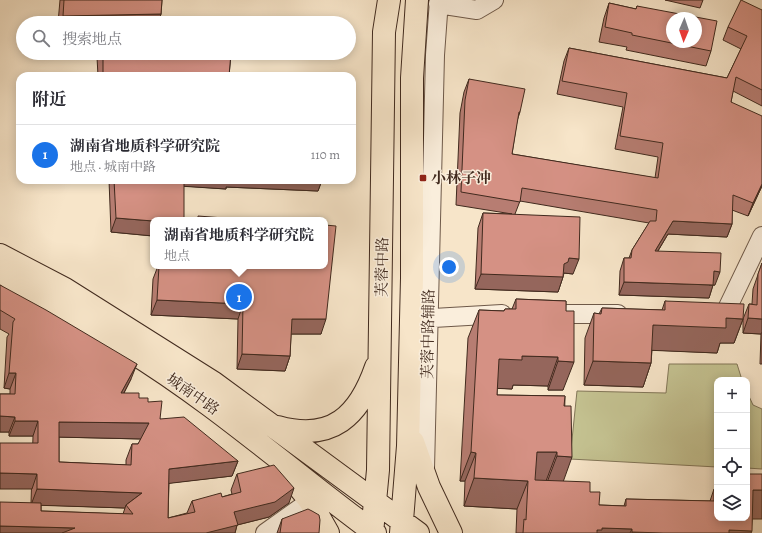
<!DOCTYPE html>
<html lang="zh">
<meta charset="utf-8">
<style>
body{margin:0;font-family:Alegreya,"Noto Serif SC",serif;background:#f2f2f3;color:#2b2b33}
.controls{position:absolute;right:12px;bottom:12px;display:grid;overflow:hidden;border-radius:8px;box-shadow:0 2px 10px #0003}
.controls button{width:36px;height:36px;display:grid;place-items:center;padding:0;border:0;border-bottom:1px solid #e1e1e2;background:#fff;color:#2b2b33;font:20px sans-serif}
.compass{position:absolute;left:666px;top:12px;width:36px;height:36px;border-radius:50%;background:#fff;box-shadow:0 2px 10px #0003;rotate:182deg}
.you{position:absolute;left:449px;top:267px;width:14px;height:14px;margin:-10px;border:3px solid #fff;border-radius:50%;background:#1a73e8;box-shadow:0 0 0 6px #1a73e833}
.badge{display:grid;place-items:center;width:26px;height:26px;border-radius:50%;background:#1a73e8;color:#fff;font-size:13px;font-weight:700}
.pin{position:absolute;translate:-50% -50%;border:2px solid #fff;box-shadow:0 1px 4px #0006}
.popup{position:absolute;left:150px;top:217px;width:178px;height:52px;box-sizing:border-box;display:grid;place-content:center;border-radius:8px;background:#fff;filter:drop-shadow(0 1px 3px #0005);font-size:13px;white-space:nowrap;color:#7c7c81}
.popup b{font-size:15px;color:#2b2b33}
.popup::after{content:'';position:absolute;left:50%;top:100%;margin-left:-8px;border:8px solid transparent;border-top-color:#fff}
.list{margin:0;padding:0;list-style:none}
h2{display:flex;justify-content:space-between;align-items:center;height:52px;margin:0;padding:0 16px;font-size:17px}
h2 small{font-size:13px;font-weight:400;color:#7c7c81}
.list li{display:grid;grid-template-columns:26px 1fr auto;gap:12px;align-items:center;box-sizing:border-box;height:60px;padding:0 16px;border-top:1px solid #e1e1e2}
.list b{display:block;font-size:15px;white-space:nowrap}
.list p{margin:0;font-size:13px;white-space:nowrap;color:#7c7c81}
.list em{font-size:13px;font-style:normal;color:#7c7c81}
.icon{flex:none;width:22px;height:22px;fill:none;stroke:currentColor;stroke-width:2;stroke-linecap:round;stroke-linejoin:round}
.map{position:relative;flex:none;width:762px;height:533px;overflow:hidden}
.search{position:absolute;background:#fff;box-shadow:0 2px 10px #0003;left:16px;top:16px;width:340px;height:44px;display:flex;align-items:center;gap:10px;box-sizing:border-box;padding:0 14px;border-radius:22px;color:#7c7c81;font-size:15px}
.panel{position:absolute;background:#fff;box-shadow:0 2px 10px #0003;left:16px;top:72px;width:340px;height:112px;border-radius:12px}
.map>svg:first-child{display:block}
.green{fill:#c4c291;stroke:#827658}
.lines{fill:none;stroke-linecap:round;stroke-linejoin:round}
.minor-casing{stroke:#6e5949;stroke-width:20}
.major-casing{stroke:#412a1e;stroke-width:24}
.minor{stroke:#faeedc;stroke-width:18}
.major{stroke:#f7e5c9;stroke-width:22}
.wall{fill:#b77d72;stroke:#412a1e;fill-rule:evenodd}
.shaded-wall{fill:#95665c;stroke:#412a1e}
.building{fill:#d59184;stroke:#412a1e;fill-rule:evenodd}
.poi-dot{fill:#8f2418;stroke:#faeedc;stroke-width:1.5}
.labels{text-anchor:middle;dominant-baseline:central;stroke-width:3;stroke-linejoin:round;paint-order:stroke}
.poi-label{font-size:15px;font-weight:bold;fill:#412a1e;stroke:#faeedc;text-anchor:start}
.street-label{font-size:15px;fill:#412a1e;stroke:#faeedc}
</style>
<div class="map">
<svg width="762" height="533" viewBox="0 0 762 533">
<rect width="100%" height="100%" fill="#f7e5c9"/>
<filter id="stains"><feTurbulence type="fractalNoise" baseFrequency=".005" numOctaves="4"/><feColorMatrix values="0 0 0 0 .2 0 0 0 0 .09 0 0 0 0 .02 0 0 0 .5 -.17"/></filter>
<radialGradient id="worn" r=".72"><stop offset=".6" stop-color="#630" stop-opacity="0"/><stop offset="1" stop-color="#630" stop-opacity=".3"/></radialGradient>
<path class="green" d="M 669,364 L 737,364 L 742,380 L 717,380 L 717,467 L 570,459 L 577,391 L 666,393 Z
M 747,392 L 753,405 L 762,409 L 762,469 L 747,468 Z"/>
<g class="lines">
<g class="minor-casing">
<path id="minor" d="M 438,4 L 477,10 L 494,0
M 711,313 L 725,313 L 762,236
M 549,314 L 618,314
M 416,319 L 502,314
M 425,469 L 435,55 L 439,0
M 265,533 L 310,501"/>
</g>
<g class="major-casing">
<path id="major" d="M 0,255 L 65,289 L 214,383 L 418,533
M 0,278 C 42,301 86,323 127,349 C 215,403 292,472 375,533
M 278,427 C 332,442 359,416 376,367
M 413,442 L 429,487 L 451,533
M 294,481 L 310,501 L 328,533
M 372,533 L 378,470 L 384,32 L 389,0
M 401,533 L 408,446 L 412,278 L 412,78 L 417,0"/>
</g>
<use href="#minor" class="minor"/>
<use href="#major" class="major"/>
</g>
<path class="wall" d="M 60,0 L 162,0 L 161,14 L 158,23 L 58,23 Z
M 665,0 L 703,0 L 700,8 Z
M 609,3 L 636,9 L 637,6 L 711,51 L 706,66 L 626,50 L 627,47 L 599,42 L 604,18 Z
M 762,10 L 762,106 L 733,91 L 731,102 L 762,186 L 748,216 L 732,210 L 732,224 L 727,237 L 668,234 L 658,251 L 715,285 L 713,285 L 709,298 L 619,295 L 620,271 L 624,258 L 629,258 L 632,250 L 649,223 L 520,201 L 515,214 L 573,274 L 564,273 L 563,277 L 558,292 L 475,289 L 478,228 L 483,213 L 512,214 L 456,205 L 460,113 L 464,92 L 469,79 L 520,112 L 517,121 L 512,154 L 655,178 L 658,157 L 615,149 L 623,107 L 557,94 L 564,61 L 569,48 L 727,78 L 741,49 L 723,40 L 728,27 Z
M 99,53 L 231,53 L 229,76 L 98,76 L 97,57 Z
M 109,180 L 322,180 L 318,191 L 226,187 L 226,189 L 184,186 L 153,220 L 153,236 L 111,232 Z
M 762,263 L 762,364 L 760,364 L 761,334 L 743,333 L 743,319 L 734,343 L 720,343 L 717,353 L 652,350 L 651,363 L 643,387 L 584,385 L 585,338 L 594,313 L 599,314 L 602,308 L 662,310 L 665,301 L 743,319 L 749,304 L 752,304 L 753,289 Z
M 158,266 L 325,266 L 321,334 L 291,334 L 290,356 L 285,371 L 237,369 L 238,319 L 151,315 L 153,279 Z
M 0,285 L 131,379 L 124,393 L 148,402 L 160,419 L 238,461 L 232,476 L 169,483 L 168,518 L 187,513 L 192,501 L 222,497 L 232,494 L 231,490 L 237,474 L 289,503 L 269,517 L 237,525 L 235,533 L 0,533 L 31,503 L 33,436 L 9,436 L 9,432 L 0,432 L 0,394 L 10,394 L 10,389 L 4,388 L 7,337 L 9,334 L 0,329 ZM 59,437 L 141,439 L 138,444 L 132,444 L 126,460 L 126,465 L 59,462 ZM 41,505 L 125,508 L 123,514 L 41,511 Z
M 516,299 L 566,301 L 563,390 L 548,390 L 548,386 L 513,385 L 512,389 L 497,388 L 497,395 L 565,396 L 563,481 L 590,492 L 599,505 L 624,506 L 626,499 L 710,501 L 714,489 L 752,519 L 751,533 L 516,533 L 517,509 L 464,506 L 465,481 L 460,481 L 468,338 L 479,310 L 504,311 L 505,309 L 512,309 Z
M 282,519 L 319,533 L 277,533 Z"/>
<path class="shaded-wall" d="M 161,14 L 158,23 L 61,23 L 63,16 Z
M 181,180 L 322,180 L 318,191 L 226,187 L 226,189 L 179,186 Z
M 762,184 L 762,186 L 748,216 L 753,203 Z
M 116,218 L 153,221 L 153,236 L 111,232 Z
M 673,221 L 732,224 L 727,237 L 668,234 L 650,264 L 655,251 Z
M 569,258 L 579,259 L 573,274 L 564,273 L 562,277 L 563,277 L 558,292 L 475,289 L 481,274 L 564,264 Z
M 714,271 L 720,272 L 715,285 L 709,285 Z
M 624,282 L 713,285 L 709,298 L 619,295 Z
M 157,300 L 243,304 L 238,319 L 151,315 Z
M 726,318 L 743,319 L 734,343 L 720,343 L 717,353 L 644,350 L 653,325 Z
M 748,318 L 762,319 L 762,332 L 761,334 L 743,333 Z
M 292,319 L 326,319 L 321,334 L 286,334 Z
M 242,354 L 290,356 L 285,371 L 237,369 Z
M 522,356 L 558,357 L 548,386 L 513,385 L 512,389 L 488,388 L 499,359 Z
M 558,361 L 574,362 L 563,390 L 548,390 Z
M 593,361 L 651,363 L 643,387 L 584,385 Z
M 137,364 L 131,379 L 116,408 L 121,393 Z
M 9,373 L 16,373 L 10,389 L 4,388 Z
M 0,416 L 15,417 L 9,432 L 0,432 Z
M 15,421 L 38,421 L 33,436 L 9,436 Z
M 59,422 L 149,423 L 144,439 L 54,437 Z
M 471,452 L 476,453 L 465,481 L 460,481 Z
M 537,452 L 557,452 L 546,481 L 526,480 Z
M 557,456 L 572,457 L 562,485 L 546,485 Z
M 238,461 L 232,476 L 164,484 L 169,469 Z
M 0,473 L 37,474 L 32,489 L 0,489 Z
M 474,478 L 528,481 L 517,509 L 464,506 Z
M 294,488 L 289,503 L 269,517 L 237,525 L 235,533 L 206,533 L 234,512 Z
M 37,489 L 142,493 L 126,505 L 125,508 L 31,505 Z
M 753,490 L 762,490 L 762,519 L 742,519 Z
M 0,526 L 75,528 L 74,533 L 0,533 Z
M 602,528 L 632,529 L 630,533 L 596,533 L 597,530 Z
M 729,530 L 752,531 L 751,533 L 728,533 Z
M 632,532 L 663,533 L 632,533 Z"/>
<path class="building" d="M 64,0 L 162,0 L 161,14 L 63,16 Z
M 741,0 L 762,10 L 762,90 L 736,77 L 731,102 L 762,116 L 762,184 L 753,203 L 733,195 L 732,224 L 673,221 L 655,251 L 721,253 L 720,272 L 714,271 L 713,285 L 624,282 L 624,258 L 631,258 L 632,250 L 650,221 L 656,221 L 657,210 L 522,188 L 520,202 L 461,192 L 465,100 L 469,79 L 525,89 L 520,112 L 519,112 L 512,154 L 658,178 L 663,143 L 620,136 L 627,93 L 562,81 L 569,48 L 727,78 L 747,36 L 728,27 Z
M 609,3 L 636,9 L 637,6 L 717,21 L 711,51 L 632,35 L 632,33 L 605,27 ZM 672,18 L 696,18 L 696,42 L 672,42 Z
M 103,53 L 231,53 L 229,76 L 103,76 Z
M 114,180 L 184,180 L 184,220 L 153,220 L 153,221 L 116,218 Z
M 483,213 L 580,217 L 579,259 L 569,258 L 568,262 L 564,264 L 563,277 L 481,274 Z
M 198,216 L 250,220 L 198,220 Z
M 325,225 L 336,226 L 326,319 L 292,319 L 290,356 L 242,354 L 243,304 L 157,300 L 159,266 L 325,266 Z
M 762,263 L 762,319 L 748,318 L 749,304 L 757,305 L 758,274 Z
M 0,285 L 46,310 L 137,364 L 121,393 L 139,393 L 139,398 L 148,398 L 148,402 L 162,401 L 160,419 L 184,417 L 238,461 L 169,469 L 168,518 L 195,512 L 192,501 L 221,493 L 222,497 L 241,492 L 237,474 L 274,465 L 294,488 L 275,502 L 234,512 L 238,525 L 206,533 L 62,533 L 75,528 L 0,526 L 0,502 L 41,503 L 41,511 L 133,514 L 126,505 L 142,493 L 37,489 L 37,474 L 0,473 L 0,443 L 38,443 L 38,421 L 15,421 L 15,417 L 0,416 L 0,394 L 15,394 L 16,373 L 9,373 L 13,322 L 15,319 L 0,310 ZM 59,422 L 149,423 L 138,444 L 132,444 L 131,465 L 59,462 Z
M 516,299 L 566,301 L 566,311 L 574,311 L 574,362 L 558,361 L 558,357 L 522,356 L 522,360 L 499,359 L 497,395 L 565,396 L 564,406 L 571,406 L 572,457 L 557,456 L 557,452 L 537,452 L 535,480 L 590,482 L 590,492 L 600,492 L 599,505 L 626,506 L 626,499 L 714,501 L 714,489 L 717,489 L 717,518 L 747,518 L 747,474 L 762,474 L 762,490 L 753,490 L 752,531 L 729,530 L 729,533 L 663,533 L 632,532 L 632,529 L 602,528 L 602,530 L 597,530 L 597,533 L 523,533 L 524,519 L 526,520 L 528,481 L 474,478 L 476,453 L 471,452 L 479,310 L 504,311 L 505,309 L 516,309 Z
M 665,301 L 744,304 L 743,319 L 726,318 L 726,328 L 653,325 L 651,363 L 593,361 L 594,313 L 601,314 L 602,308 L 665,310 Z
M 308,509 L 312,511 L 319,515 L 320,520 L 319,533 L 280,533 L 282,519 Z"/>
<rect class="poi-dot" x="419" y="174" width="8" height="8" rx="2"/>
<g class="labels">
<g class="poi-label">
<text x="431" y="178">小林子冲</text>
</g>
<g class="street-label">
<text transform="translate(382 267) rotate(-89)">芙蓉中路</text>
<text transform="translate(428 334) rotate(-89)">芙蓉中路辅路</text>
<text transform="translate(193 394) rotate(35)">城南中路</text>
</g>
</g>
<rect width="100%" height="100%" filter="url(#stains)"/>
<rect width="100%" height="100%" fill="url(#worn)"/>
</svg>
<div class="controls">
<button>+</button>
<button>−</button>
<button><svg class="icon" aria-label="locate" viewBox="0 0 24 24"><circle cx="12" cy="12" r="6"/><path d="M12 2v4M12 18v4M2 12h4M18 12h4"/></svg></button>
<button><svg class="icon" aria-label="layers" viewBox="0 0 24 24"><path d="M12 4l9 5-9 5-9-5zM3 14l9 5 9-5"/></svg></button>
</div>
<svg class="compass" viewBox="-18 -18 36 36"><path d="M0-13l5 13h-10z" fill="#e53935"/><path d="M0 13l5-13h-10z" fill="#7c7c81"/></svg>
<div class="you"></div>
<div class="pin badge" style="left:239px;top:297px">1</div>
<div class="popup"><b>湖南省地质科学研究院</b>地点</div>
<div class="search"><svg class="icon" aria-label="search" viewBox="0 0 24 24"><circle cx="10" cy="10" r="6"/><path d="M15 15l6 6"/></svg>搜索地点</div>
<section class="panel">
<h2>附近<small></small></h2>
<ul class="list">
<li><span class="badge">1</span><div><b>湖南省地质科学研究院</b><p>地点 · 城南中路</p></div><em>110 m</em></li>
</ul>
</section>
</div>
